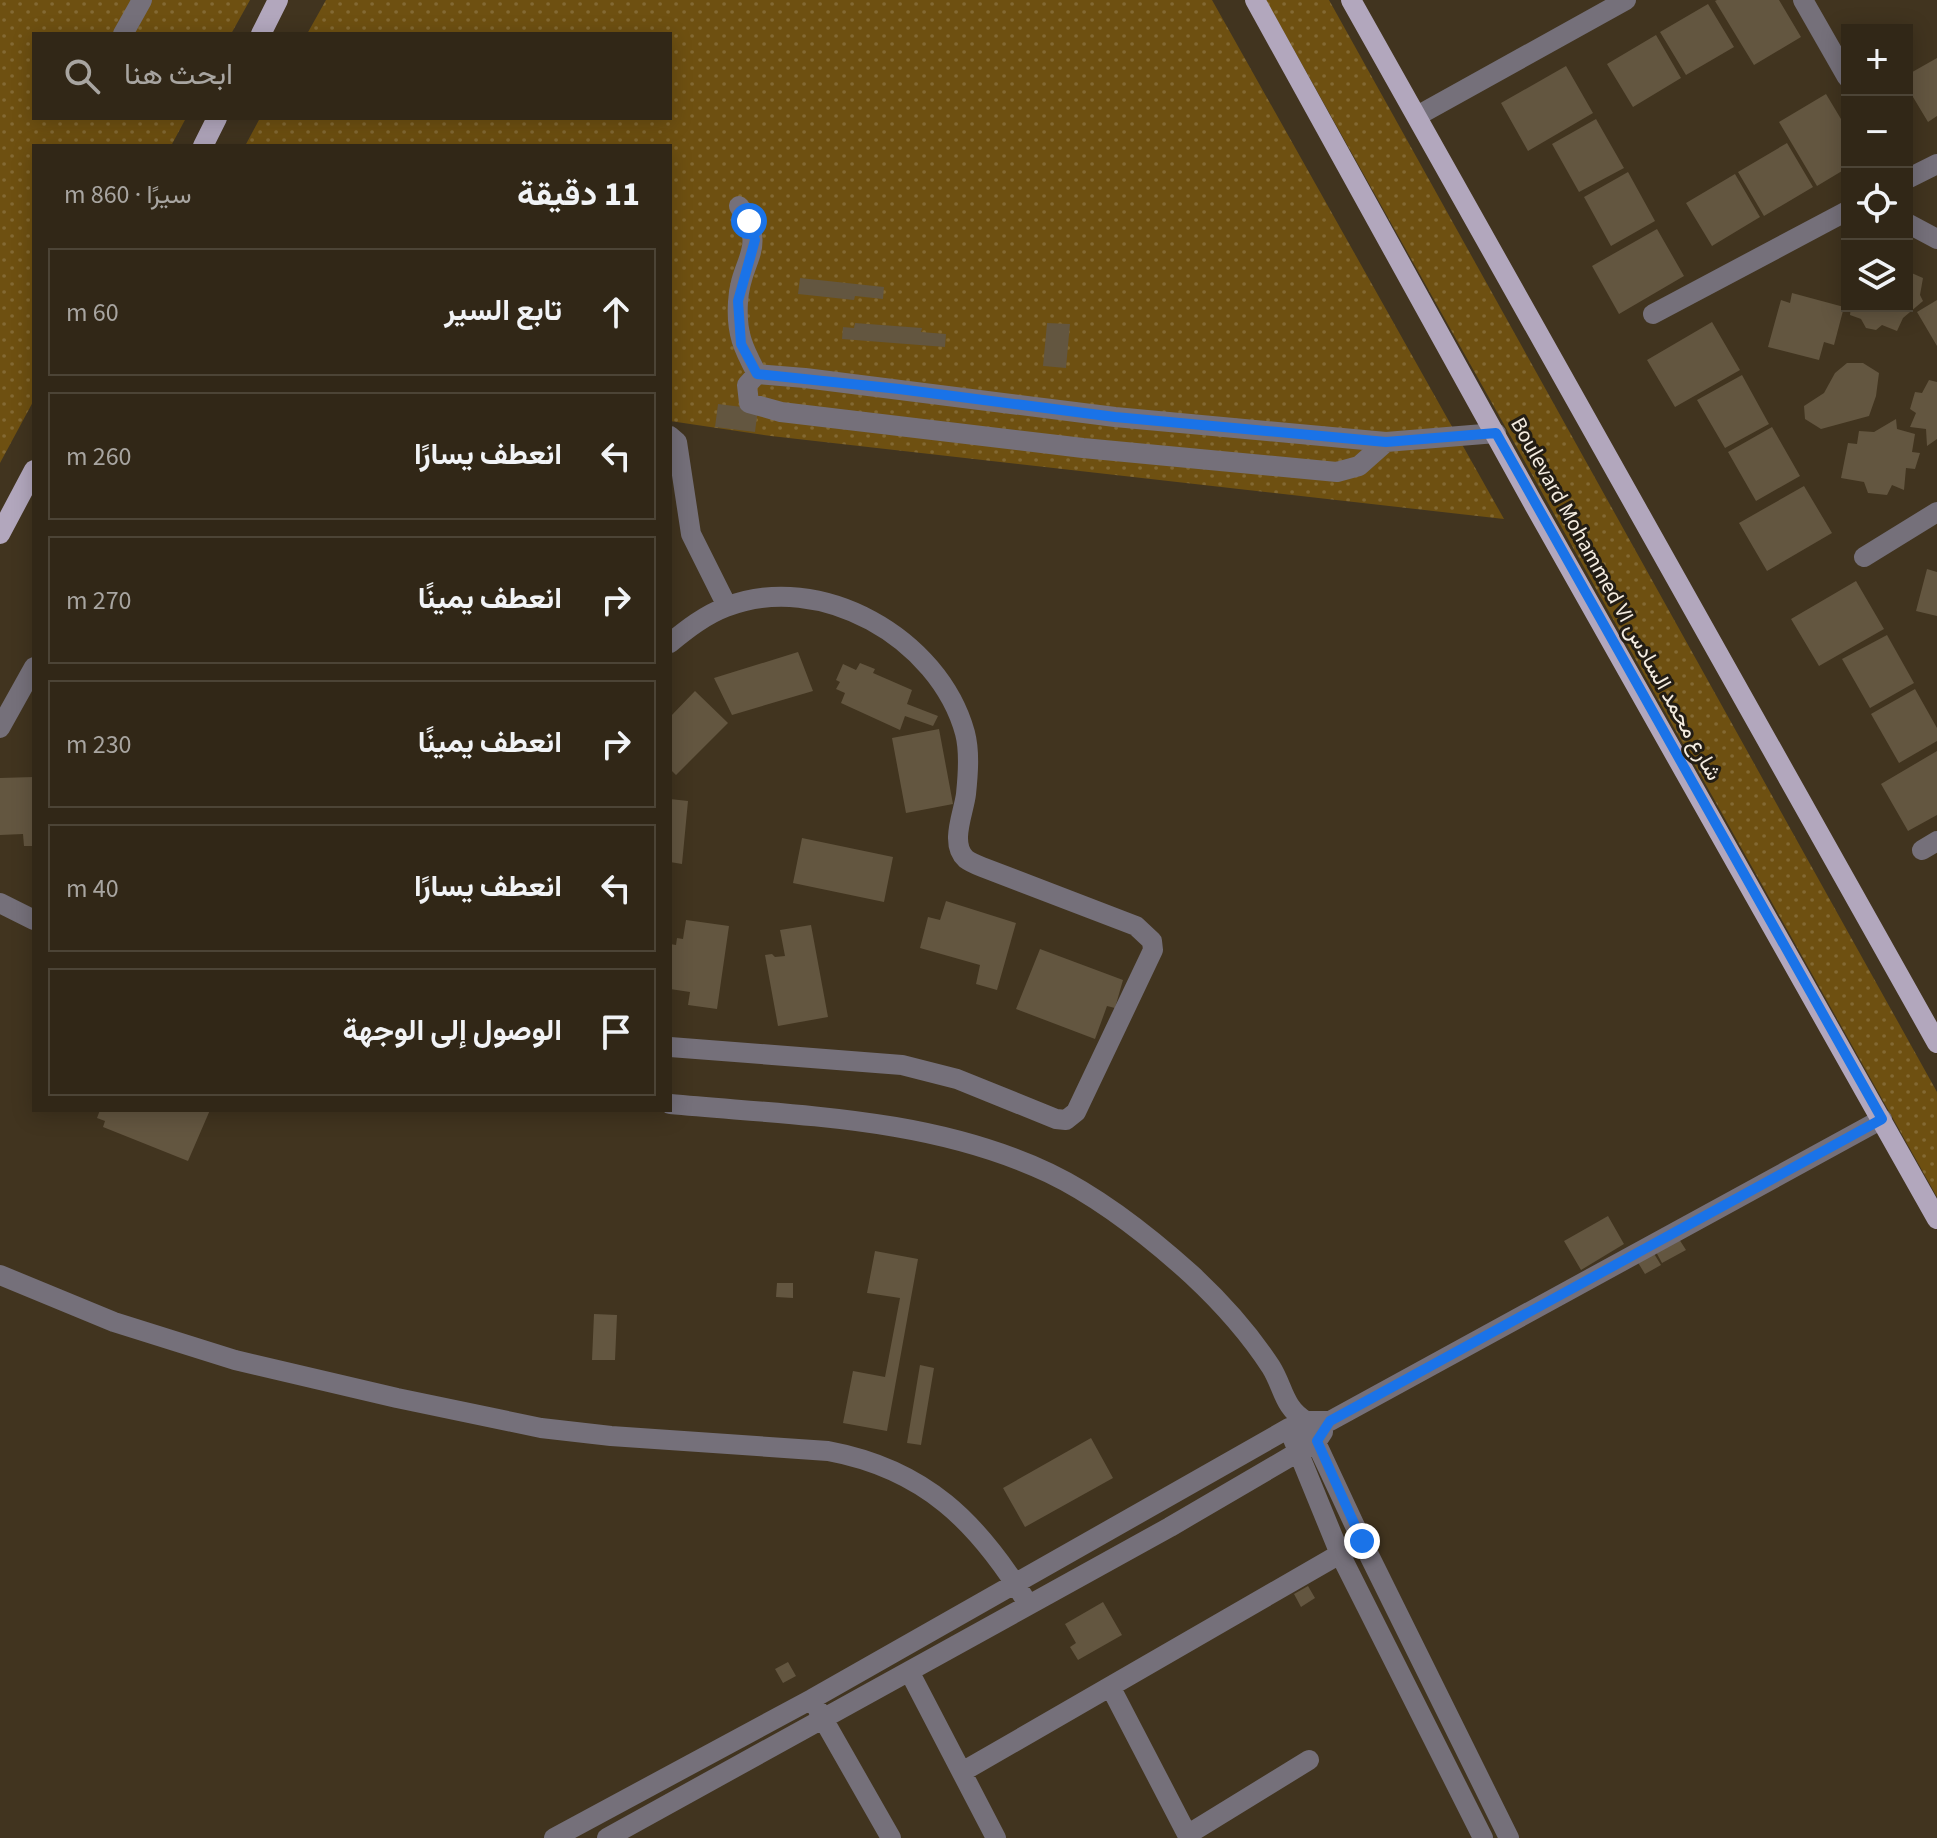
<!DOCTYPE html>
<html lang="ar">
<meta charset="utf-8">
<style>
body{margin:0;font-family:"Source Sans 3",Vazirmatn,sans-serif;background:#3d3324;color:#f1f3f6;direction:rtl}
.controls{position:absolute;right:24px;top:24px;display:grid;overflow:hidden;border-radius:0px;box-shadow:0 4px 20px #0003}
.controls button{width:72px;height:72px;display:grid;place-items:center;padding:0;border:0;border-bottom:2px solid #4c4436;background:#312717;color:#f1f3f6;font:40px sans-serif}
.stop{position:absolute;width:24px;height:24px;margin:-18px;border:6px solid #1a73e8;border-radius:50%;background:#fff}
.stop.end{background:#1a73e8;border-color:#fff;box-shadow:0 2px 8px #0008}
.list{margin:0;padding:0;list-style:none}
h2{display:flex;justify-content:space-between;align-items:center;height:104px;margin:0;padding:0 32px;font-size:34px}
h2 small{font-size:26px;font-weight:400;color:#a8a5a1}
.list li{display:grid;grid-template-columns:52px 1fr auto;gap:24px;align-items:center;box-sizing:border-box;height:128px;margin:0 16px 16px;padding:0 16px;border:2px solid #4c4436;border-radius:0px}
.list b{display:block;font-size:30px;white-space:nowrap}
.list em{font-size:26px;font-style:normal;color:#a8a5a1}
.icon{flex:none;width:44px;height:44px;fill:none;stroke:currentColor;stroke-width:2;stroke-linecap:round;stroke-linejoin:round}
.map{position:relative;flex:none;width:1937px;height:1838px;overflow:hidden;direction:ltr}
.search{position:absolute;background:#312717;box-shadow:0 4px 20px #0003;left:32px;top:32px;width:640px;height:88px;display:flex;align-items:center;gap:20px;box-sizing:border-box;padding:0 28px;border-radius:0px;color:#a8a5a1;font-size:30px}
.panel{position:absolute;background:#312717;box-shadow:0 4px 20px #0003;left:32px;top:144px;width:640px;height:968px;border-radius:0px;direction:rtl}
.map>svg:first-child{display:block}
.grass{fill:url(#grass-dots)}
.building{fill:#635640}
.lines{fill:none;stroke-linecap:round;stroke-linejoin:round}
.minor{stroke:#75707a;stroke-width:20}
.major{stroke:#b2a7bd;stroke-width:20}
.route{stroke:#1a73e8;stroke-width:10}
.labels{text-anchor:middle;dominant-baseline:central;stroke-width:6;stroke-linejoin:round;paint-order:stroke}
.street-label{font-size:22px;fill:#f4ece0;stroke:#231d14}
</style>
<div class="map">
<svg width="1937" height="1838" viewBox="0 0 1937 1838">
<defs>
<pattern id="grass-dots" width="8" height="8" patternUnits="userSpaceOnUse" patternTransform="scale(2)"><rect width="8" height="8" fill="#6e5011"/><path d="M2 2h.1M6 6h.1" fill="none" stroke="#836933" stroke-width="1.8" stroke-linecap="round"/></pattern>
</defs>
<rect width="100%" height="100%" fill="#41341f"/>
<path class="grass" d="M 0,0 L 250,0 L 231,34 L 34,34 L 34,118 L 186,118 L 171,146 L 34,146 L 34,400 L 0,463 Z
M 326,0 L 1212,0 L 1504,519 L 771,436 L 670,421 L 670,146 L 245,146 L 260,118 L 670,118 L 670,34 L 307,34 Z
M 1266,0 L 1329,0 L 1937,1092 L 1937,1197 Z"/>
<path class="building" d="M 1717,0 L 1779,0 L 1801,37 L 1754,65 L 1715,1 Z
M 1708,4 L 1734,47 L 1686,75 L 1660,32 Z
M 1656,35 L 1681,78 L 1633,107 L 1607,64 Z
M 1937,58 L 1937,116 L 1928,122 L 1907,87 L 1907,75 Z
M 1566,66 L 1593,113 L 1528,151 L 1501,103 Z
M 1826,94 L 1847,129 L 1847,168 L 1817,186 L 1779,122 Z
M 1596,119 L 1624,168 L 1579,192 L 1552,144 Z
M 1787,143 L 1813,187 L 1764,216 L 1738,172 Z
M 1628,172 L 1655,221 L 1611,246 L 1584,197 Z
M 1735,174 L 1760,217 L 1712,246 L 1686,203 Z
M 1657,229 L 1684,276 L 1619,314 L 1592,266 Z
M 1907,271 L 1923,278 L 1920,295 L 1923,301 L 1903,318 L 1897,331 L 1882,325 L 1876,330 L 1866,328 L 1861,319 L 1850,315 L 1851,306 L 1907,306 Z
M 800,278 L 884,287 L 883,299 L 855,296 L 854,300 L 798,294 Z
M 1792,293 L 1844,307 L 1834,345 L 1824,342 L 1819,360 L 1768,347 L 1781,300 L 1790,303 Z
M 1937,300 L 1937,346 L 1917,312 Z
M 1712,322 L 1740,370 L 1675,407 L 1647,360 Z
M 855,323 L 922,328 L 921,332 L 946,334 L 945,347 L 842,339 L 843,327 L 854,328 Z
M 1047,323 L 1070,324 L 1066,368 L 1043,366 Z
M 1847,363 L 1863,363 L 1879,373 L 1876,396 L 1869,416 L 1821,429 L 1805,419 L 1804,406 L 1824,393 L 1835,373 Z
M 1742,375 L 1769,424 L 1725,448 L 1697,400 Z
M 1929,380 L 1937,382 L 1937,439 L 1927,446 L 1926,429 L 1910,427 L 1916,413 L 1910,409 L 1915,392 L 1922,393 Z
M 718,404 L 758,409 L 755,432 L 715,427 Z
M 1896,419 L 1897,429 L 1915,434 L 1912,452 L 1920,453 L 1915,469 L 1906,468 L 1904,490 L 1892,485 L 1887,495 L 1868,493 L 1864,482 L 1841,478 L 1848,443 L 1857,444 L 1859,431 L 1874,432 Z
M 1772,427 L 1800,476 L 1756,501 L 1728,452 Z
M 1804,486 L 1832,533 L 1767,571 L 1739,523 Z
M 1927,569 L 1937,572 L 1937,616 L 1916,611 Z
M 1856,581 L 1884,629 L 1819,666 L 1791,619 Z
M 1887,635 L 1914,683 L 1870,708 L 1842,659 Z
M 798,652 L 813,691 L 732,715 L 714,678 Z
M 860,663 L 875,669 L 873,673 L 912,690 L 907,704 L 938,716 L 933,726 L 905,716 L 900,730 L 841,703 L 845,693 L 836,689 L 840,682 L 836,680 L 843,664 L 856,670 Z
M 1915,689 L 1937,728 L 1937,741 L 1899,763 L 1871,714 Z
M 695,691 L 728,723 L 676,775 L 670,769 L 670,717 Z
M 939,729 L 953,804 L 906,813 L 892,738 Z
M 1937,751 L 1937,815 L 1908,831 L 1881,784 Z
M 34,777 L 34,846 L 24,846 L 23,834 L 0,835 L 0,778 Z
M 670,799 L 688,801 L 682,864 L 670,862 Z
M 802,838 L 893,857 L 884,902 L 793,883 Z
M 946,901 L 1016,923 L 997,990 L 976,984 L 980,965 L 920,948 L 928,917 L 940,920 Z
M 686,920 L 729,926 L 717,1009 L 688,1005 L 690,992 L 670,989 L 670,944 L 676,945 L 677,938 L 683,939 Z
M 811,925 L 828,1017 L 778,1026 L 765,955 L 772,954 L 775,957 L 785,956 L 780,930 Z
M 1040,949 L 1123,980 L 1115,1008 L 1107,1006 L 1095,1039 L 1016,1009 Z
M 100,1110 L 210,1110 L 188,1161 L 103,1127 L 105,1121 L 97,1118 Z
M 1608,1216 L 1624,1244 L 1581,1270 L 1564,1241 Z
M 1679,1239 L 1686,1250 L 1662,1263 L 1656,1252 Z
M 875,1251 L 918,1259 L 887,1431 L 843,1423 L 853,1371 L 885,1377 L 900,1298 L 867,1293 Z
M 1653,1252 L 1661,1265 L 1645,1274 L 1637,1261 Z
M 777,1283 L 793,1283 L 793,1298 L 776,1297 Z
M 594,1314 L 617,1315 L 615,1360 L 592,1360 Z
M 920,1365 L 934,1368 L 921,1445 L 907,1443 Z
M 1091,1438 L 1113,1478 L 1025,1527 L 1003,1488 Z
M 1308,1586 L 1315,1598 L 1301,1607 L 1294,1594 Z
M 1103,1602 L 1122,1635 L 1078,1660 L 1070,1647 L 1076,1643 L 1065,1624 Z
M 788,1662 L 796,1676 L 783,1683 L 775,1669 Z"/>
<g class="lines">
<path class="minor" d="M 1803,0 L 1847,77
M 123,34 L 142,0
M 1417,116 L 1626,0
M 1907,179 L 1937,164
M 739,206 C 769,250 740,258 738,302 C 736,333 743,348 757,374
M 1907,223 L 1937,239
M 1653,314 L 1847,211
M 670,436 L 677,442 L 691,534 L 727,606
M 1386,442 L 1359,466 L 1337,472 L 1083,448 L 781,412 L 749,403 L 747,385 L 757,374 L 805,378 L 1115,417 L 1386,442 L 1496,433
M 1864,557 L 1937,512
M 670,643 C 687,629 705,615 726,607 C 820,570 939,638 965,733 C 970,752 968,775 966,794 C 964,812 949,844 966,859 C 970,862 977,865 982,867 L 1136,926 L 1152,941 L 1153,950 L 1076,1112 L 1066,1120 L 1056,1119 L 957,1079 L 902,1065 L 670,1047
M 0,728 L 34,667
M 1922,850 L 1937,841
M 0,903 L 34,920
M 670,1104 C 798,1116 930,1117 1049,1173 C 1101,1198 1150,1237 1192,1275 C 1221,1302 1249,1333 1271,1367 C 1284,1388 1283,1407 1306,1421 L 1362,1541 L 1509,1838
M 0,1275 L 114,1322 L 235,1360 L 397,1398 L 541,1428 L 611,1436 L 828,1451 C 925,1469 978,1522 1028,1604
M 1293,1439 L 1340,1554 L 1483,1838
M 909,1671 L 996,1838
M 1111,1688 L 1189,1838
M 818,1710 L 891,1838
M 962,1772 L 1352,1547
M 1187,1835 L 1309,1760
M 554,1838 L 812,1699 L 1289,1428 L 1306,1421 L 1330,1421 L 1882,1119
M 607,1838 L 1170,1527 L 1317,1441 L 1323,1432"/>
<path class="major" d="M 1255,0 L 1533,503 L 1937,1219
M 1351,0 L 1937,1043
M 261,34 L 278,0
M 203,146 L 217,118
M 0,534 L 34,470"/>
</g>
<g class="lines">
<path class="route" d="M 749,221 L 755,240 L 738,301 L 741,344 L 757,374 L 899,389 L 1115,417 L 1386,442 L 1496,433 L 1882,1119 L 1330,1421 L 1317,1441 L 1362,1541"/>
</g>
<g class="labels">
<g class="street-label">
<text transform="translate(1616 599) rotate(61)">Boulevard Mohammed VI شارع محمد السادس</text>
</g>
</g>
</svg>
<div class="controls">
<button>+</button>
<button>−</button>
<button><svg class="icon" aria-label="locate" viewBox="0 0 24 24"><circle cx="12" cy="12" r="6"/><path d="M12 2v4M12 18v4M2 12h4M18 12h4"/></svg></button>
<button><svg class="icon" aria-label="layers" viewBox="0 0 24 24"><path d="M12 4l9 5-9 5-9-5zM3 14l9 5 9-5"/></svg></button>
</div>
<div class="stop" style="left:749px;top:221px"></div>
<div class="stop end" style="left:1362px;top:1541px"></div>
<div class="search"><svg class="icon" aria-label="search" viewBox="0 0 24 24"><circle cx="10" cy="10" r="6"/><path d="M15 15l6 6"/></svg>ابحث هنا</div>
<section class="panel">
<h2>11 دقيقة<small>سيرًا · 860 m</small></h2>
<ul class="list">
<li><svg class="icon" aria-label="ahead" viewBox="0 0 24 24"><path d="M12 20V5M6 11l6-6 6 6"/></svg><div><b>تابع السير</b></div><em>60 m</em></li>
<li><svg class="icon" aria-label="left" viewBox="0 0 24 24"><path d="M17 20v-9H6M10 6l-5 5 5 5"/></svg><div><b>انعطف يسارًا</b></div><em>260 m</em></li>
<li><svg class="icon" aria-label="right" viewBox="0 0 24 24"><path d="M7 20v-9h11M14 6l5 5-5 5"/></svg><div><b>انعطف يمينًا</b></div><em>270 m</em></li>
<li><svg class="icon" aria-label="right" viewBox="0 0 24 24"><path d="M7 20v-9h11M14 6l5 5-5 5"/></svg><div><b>انعطف يمينًا</b></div><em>230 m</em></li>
<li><svg class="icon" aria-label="left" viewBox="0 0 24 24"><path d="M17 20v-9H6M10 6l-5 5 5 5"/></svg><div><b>انعطف يسارًا</b></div><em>40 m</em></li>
<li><svg class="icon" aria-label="arrive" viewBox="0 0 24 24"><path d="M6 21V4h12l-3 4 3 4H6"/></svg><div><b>الوصول إلى الوجهة</b></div></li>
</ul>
</section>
</div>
